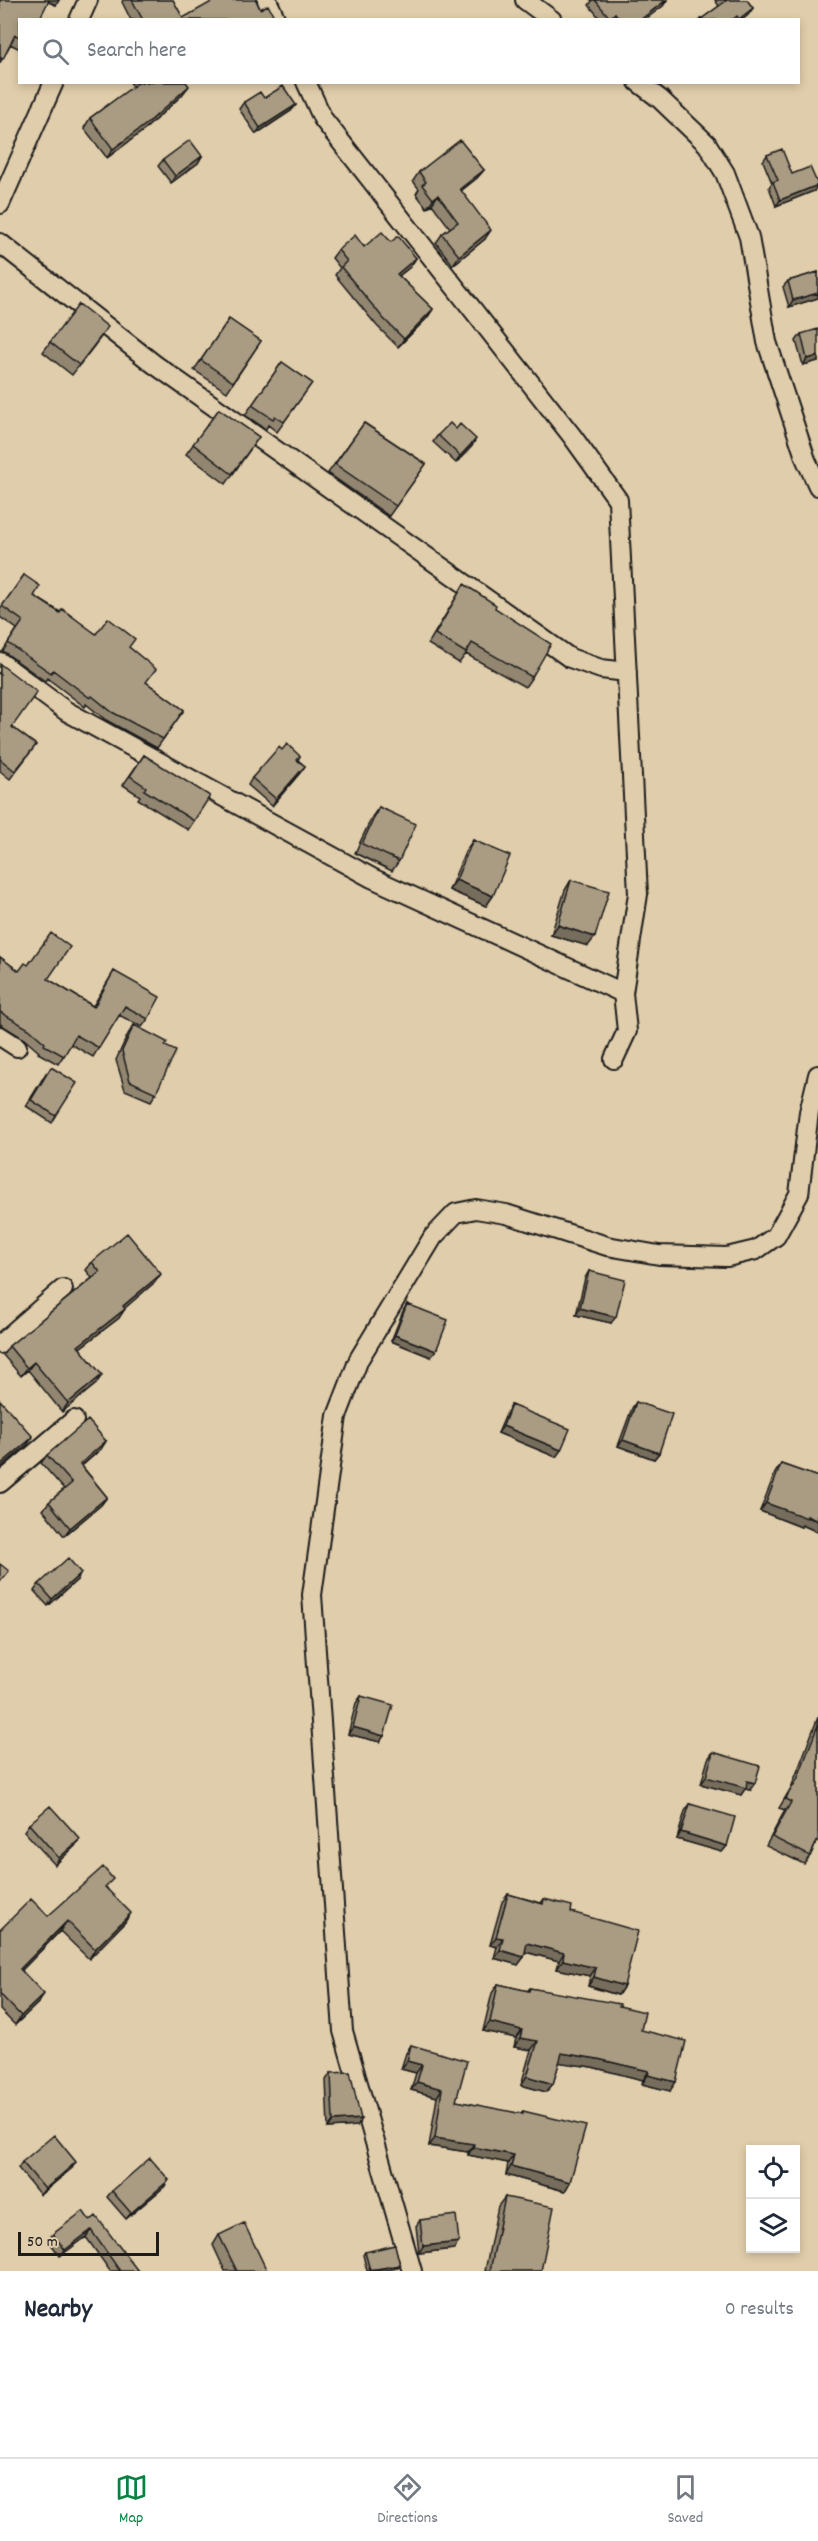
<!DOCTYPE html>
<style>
body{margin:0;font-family:Dekko,sans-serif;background:#f6f6f7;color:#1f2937}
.controls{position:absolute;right:18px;bottom:18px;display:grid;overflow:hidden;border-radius:0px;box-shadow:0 3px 9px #0003}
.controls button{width:54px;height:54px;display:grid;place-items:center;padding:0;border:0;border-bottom:2px solid #e0e1e3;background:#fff;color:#1f2937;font:30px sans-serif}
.scale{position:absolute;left:18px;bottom:15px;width:141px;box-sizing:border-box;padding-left:6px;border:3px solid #1c1c1c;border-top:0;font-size:16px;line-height:21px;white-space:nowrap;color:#1c1c1c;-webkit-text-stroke:4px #e0cdab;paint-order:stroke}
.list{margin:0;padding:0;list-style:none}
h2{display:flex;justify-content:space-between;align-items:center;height:78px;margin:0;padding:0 24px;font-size:26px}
h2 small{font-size:20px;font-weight:400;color:#747a83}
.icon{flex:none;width:33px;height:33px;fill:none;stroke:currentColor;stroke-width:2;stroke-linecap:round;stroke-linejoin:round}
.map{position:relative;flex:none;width:818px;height:2271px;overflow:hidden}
.search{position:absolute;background:#fff;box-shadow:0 3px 9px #0003;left:18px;right:18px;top:18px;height:66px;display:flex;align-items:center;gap:15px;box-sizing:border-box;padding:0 21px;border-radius:0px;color:#747a83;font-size:22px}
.sheet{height:186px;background:#fff}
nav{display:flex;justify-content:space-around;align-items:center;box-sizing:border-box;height:84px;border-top:2px solid #e0e1e3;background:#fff;font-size:16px;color:#747a83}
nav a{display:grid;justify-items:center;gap:3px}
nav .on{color:#0b8043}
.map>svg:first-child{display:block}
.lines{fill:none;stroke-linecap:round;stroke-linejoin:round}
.minor-casing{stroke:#1c1c1c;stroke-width:22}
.minor{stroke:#e0cdab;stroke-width:18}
.wall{fill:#928671;stroke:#1c1c1c;stroke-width:1.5}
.shaded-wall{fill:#776d5c;stroke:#1c1c1c;stroke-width:1.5}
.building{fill:#aa9c83;stroke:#1c1c1c;stroke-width:1.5}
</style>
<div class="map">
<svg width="818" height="2271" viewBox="0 0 818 2271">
<rect width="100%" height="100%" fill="#e0cdab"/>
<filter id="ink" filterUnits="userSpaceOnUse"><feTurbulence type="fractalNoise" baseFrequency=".0167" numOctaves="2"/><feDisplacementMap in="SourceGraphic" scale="12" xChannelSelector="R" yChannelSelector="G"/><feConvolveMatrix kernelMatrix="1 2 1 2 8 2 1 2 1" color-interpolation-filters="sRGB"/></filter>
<g filter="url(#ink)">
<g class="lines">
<g class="minor-casing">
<path id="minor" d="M 267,0 L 276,20
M 525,0 L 552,20
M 79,20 L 88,0
M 306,82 L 323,119 L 572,436 L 618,500 L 638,894 L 623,993
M 638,82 L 660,99 L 707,144 L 725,173 L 749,237 L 767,342 L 806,460 L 818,486
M 0,204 L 54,82
M 0,243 L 154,364 L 570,658 L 601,669 L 627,672
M 0,662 L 66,711 L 372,878 L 623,993 L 627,1031 L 614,1059
M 0,1036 L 17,1047
M 0,1344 L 63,1289
M 0,1483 L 74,1420
M 412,2271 L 343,2031 L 312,1595 L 337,1416 L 359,1359 L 433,1237 L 456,1213 L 476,1209 L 506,1214 L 607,1246 L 659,1255 L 727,1257 L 756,1250 L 776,1236 L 799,1194 L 809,1112 L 818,1075"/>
</g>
<use href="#minor" class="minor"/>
</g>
<path class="wall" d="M 0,0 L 59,0 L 56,5 L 48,2 L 20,20 L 20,49 L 10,44 L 0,63 Z
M 123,0 L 173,0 L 183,18 L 260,9 L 276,20 L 131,20 L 122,2 Z
M 591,0 L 667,0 L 663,6 L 644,20 L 601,20 L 589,5 L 592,1 Z
M 715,0 L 747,0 L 753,8 L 748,15 L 742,20 L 700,20 L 719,6 Z
M 130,82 L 186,82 L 182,95 L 143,131 L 107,158 L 84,128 L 90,118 L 133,87 Z
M 264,98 L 296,105 L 291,111 L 256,134 L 239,109 L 244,102 Z
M 767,155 L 792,174 L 814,191 L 776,206 L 769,187 L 772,183 L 763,161 Z
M 202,156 L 198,163 L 171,183 L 158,166 L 163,160 Z
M 484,170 L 477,178 L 461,191 L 485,239 L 453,265 L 436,243 L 442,234 L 450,228 L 432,204 L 427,208 L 416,194 L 419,189 L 413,181 L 419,172 Z
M 391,242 L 416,258 L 410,267 L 399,276 L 433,309 L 427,318 L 398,347 L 377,326 L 335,275 L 340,268 L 332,258 L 338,250 Z
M 818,272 L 818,298 L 789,307 L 783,287 L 788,281 Z
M 229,319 L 261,341 L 227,392 L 194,370 Z
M 801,334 L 818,361 L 803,365 L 796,341 Z
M 101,337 L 72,375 L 43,352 L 50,342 Z
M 282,362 L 312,383 L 277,432 L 268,425 L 266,429 L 245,415 Z
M 219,409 L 259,437 L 226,484 L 186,454 Z
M 364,423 L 426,464 L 389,516 L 328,473 Z
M 438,435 L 472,446 L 456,463 L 433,442 Z
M 24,575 L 34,596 L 96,634 L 129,648 L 146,682 L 184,710 L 157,748 L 106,720 L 86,704 L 85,707 L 47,678 L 45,681 L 3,651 L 17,629 L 0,617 L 0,609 Z
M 464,584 L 495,608 L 532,677 L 525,687 L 466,654 L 459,663 L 428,644 Z
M 0,664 L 12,727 L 36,745 L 10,779 L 0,771 Z
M 282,750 L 300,756 L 298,760 L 305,766 L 272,806 L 248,785 L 252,778 Z
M 144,755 L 194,821 L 188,830 L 138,799 L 140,796 L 123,785 Z
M 379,807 L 399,861 L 392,871 L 355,853 L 372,817 Z
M 473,840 L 493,896 L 486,906 L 449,890 L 466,850 Z
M 571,880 L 588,946 L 551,935 L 565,890 Z
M 0,957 L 19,971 L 48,979 L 93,1006 L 114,971 L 148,1019 L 142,1027 L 119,1015 L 93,1057 L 71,1044 L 58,1064 L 38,1053 L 39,1052 L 23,1038 L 0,1024 Z
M 134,1025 L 165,1046 L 156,1093 L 151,1101 L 125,1090 L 116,1060 L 128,1034 Z
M 46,1073 L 56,1116 L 52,1123 L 26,1106 Z
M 92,1262 L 155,1282 L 124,1308 L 119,1318 L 80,1348 L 96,1384 L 62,1412 L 28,1370 L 21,1376 L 3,1355 L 9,1346 L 92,1278 L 86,1270 Z
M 589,1271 L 611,1323 L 576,1315 L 585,1278 Z
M 407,1304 L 431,1357 L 391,1341 L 403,1311 Z
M 636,1402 L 659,1453 L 654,1459 L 618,1446 L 632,1408 Z
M 511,1405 L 556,1457 L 498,1433 L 507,1412 Z
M 106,1441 L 101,1449 L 82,1466 L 107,1497 L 101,1505 L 64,1536 L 43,1510 L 49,1502 L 64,1489 L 41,1463 L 47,1455 Z
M 781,1464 L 818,1477 L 818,1532 L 802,1525 L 801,1527 L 760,1511 L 775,1473 Z
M 81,1573 L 77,1580 L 48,1606 L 34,1591 L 39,1584 Z
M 361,1696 L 380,1742 L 348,1734 L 356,1703 Z
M 818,1717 L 818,1839 L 810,1856 L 804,1864 L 766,1846 L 785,1810 L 779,1808 L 791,1788 Z
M 713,1752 L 750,1790 L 745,1789 L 741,1795 L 701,1784 L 708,1759 Z
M 690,1804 L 727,1846 L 722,1852 L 677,1839 L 685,1811 Z
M 29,1824 L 75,1846 L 55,1865 L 24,1831 Z
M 107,1888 L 125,1922 L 89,1959 L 60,1931 L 22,1970 L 38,2003 L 15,2025 L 0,2010 L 0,1930 L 48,1916 Z
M 508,1894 L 541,1903 L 544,1899 L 571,1912 L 624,1986 L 618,1995 L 588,1986 L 590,1976 L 557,1969 L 559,1961 L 525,1952 L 524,1957 L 518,1965 L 494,1958 L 497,1947 L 490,1945 L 502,1902 Z
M 498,1984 L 527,1991 L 530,1988 L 619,2006 L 641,2030 L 670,2091 L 642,2084 L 643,2080 L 592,2067 L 559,2062 L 553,2084 L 546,2092 L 521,2085 L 531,2050 L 514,2047 L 516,2038 L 483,2031 L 492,1993 Z
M 411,2045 L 456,2101 L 521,2114 L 523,2111 L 570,2182 L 565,2191 L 506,2175 L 508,2163 L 468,2155 L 468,2152 L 429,2146 L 437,2097 L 411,2090 L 416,2073 L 401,2069 L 406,2053 Z
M 331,2073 L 357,2126 L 328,2128 L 326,2080 Z
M 22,2162 L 72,2168 L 40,2195 L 18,2168 Z
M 164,2187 L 126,2219 L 107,2197 L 112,2191 Z
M 505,2197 L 541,2271 L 485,2271 L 498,2206 Z
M 420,2220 L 454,2249 L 419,2253 L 416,2226 Z
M 90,2221 L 138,2271 L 110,2271 L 86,2237 L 60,2256 L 48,2240 L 53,2234 Z
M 219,2235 L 267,2271 L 225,2271 L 213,2245 Z
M 365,2252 L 397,2268 L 383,2271 L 367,2271 L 363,2255 Z"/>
<path class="shaded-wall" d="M 48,0 L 59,0 L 56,5 L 47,1 Z
M 667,0 L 663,6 L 644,20 L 640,20 Z
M 753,8 L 748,15 L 742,20 L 739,20 Z
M 189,86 L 182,95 L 143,131 L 107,158 L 113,149 Z
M 296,105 L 291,111 L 256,134 L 260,128 Z
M 202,156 L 198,163 L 171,183 L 175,176 Z
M 484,170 L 477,178 L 453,197 L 460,189 Z
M 818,185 L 814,191 L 776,206 L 780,200 Z
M 438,195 L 432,204 L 427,208 L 433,199 Z
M 491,230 L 485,239 L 453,265 L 459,256 Z
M 416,258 L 410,267 L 391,282 L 397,274 Z
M 818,293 L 818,298 L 789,307 L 793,300 Z
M 433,309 L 427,318 L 398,347 L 404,339 Z
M 818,356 L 818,361 L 803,365 L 807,359 Z
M 476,439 L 472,446 L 456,463 L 460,456 Z
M 305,766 L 300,773 L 272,806 L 276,799 Z
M 456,880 L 493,896 L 486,906 L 449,890 Z
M 558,925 L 595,937 L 588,946 L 551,935 Z
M 161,1274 L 155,1282 L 117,1315 L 123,1306 Z
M 580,1308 L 616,1317 L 611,1323 L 576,1315 Z
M 125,1309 L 119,1318 L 72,1354 L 78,1346 Z
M 395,1335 L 436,1351 L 431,1357 L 391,1341 Z
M 34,1362 L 28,1370 L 21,1376 L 27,1368 Z
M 102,1375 L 96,1384 L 62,1412 L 68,1403 Z
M 503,1426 L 561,1450 L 556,1457 L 498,1433 Z
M 33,1437 L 27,1445 L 0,1468 L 0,1465 Z
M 623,1440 L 659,1453 L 654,1459 L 618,1446 Z
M 106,1441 L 101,1449 L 74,1472 L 80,1464 Z
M 107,1497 L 101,1505 L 64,1536 L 70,1528 Z
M 766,1503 L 818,1521 L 818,1532 L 802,1525 L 801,1527 L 760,1511 Z
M 81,1573 L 77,1580 L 48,1606 L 52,1599 Z
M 353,1727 L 384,1736 L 380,1742 L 348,1734 Z
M 706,1777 L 747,1781 L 755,1783 L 750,1790 L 745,1789 L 741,1795 L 701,1784 Z
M 681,1832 L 727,1846 L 722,1852 L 677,1839 Z
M 80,1839 L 75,1846 L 55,1865 L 59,1858 Z
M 131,1913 L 125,1922 L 89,1959 L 95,1949 Z
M 67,1921 L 60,1931 L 14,1978 L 20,1969 Z
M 496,1937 L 503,1938 L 497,1947 L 490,1945 Z
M 527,1943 L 564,1953 L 559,1961 L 522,1951 Z
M 500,1950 L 524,1957 L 518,1965 L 494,1958 Z
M 563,1960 L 596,1968 L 590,1976 L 557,1969 Z
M 594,1977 L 624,1986 L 618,1995 L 588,1986 Z
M 44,1994 L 38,2003 L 15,2025 L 21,2016 Z
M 490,2022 L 522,2030 L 516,2038 L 483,2031 Z
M 520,2038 L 538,2041 L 531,2050 L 514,2047 Z
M 562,2053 L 598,2059 L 649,2071 L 643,2080 L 592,2067 L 555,2062 Z
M 407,2061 L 422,2065 L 416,2073 L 401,2069 Z
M 648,2075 L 676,2082 L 670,2091 L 642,2084 Z
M 527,2076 L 553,2084 L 546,2092 L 521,2085 Z
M 417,2082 L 442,2089 L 437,2097 L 411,2090 Z
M 361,2119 L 357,2126 L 328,2128 L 333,2121 Z
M 435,2138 L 474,2144 L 468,2152 L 429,2146 Z
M 473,2147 L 514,2155 L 508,2163 L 468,2155 Z
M 76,2162 L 72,2168 L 40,2195 L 45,2189 Z
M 511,2166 L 570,2182 L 565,2191 L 506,2175 Z
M 169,2180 L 164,2187 L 126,2219 L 131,2213 Z
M 91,2230 L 86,2237 L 60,2256 L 65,2250 Z
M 459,2242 L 454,2249 L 419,2253 L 423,2246 Z
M 400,2265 L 397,2268 L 383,2271 L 370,2271 Z"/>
<path class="building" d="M 0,0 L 49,0 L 39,20 L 20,20 L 20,37 L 15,35 L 3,59 L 0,57 Z
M 132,0 L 173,0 L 183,18 L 215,0 L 256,0 L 260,9 L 268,5 L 276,20 L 143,20 Z
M 595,0 L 666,0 L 640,20 L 620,20 L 615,13 L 610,18 Z
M 725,0 L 747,0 L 753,8 L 739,19 L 737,16 L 732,20 L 700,20 L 726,1 Z
M 139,82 L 186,82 L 189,86 L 149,122 L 113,149 L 90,118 Z
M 283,86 L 296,105 L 260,128 L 244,102 L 260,92 L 264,98 Z
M 190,140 L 202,156 L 175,176 L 163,160 Z
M 460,140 L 484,170 L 460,189 L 491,230 L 459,256 L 442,234 L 458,222 L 438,195 L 433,199 L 422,185 L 426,182 L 419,172 Z
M 782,149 L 792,174 L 810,167 L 818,185 L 780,200 L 773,182 L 778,180 L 767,155 Z
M 382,232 L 391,242 L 398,236 L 416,258 L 397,274 L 433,309 L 404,339 L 383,318 L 341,267 L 347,261 L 338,250 L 355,235 L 364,247 Z
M 818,272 L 818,293 L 793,300 L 788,281 Z
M 79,304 L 108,327 L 79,365 L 50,342 Z
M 229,319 L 261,341 L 233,382 L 201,360 Z
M 818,329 L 818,356 L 807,359 L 801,334 Z
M 282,362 L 312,383 L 284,422 L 275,416 L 273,419 L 252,405 Z
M 219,409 L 259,437 L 232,474 L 193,444 Z
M 364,423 L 426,464 L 396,506 L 335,464 Z
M 450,423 L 456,429 L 460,424 L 476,439 L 460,456 L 438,435 Z
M 24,575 L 40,586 L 34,596 L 60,613 L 62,609 L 96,634 L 108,618 L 135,639 L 129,647 L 156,669 L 146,682 L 184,710 L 163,739 L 112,712 L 92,696 L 90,698 L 53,670 L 51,673 L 8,643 L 23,621 L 2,606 Z
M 464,584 L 496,605 L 495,608 L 551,644 L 532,677 L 472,643 L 466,653 L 435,634 Z
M 0,664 L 37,692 L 12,727 L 36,745 L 15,771 L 0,759 Z
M 287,744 L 300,756 L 297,760 L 305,766 L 276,799 L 252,778 L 279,747 L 282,750 Z
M 144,755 L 210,796 L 194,821 L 144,790 L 146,787 L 130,776 Z
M 379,807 L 416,824 L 399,861 L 362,844 Z
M 473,840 L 510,856 L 493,896 L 456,880 Z
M 571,880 L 609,891 L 595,937 L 558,925 Z
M 51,933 L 70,947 L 48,979 L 94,1007 L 114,971 L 160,997 L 148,1019 L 125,1006 L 99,1048 L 76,1035 L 64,1056 L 44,1045 L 45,1043 L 29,1029 L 0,1012 L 0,957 L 19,971 L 25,963 L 28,965 Z
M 134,1025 L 167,1042 L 165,1046 L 176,1051 L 156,1093 L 130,1081 L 122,1051 Z
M 51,1067 L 77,1083 L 56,1116 L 31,1100 Z
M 127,1233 L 161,1274 L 123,1306 L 125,1309 L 78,1346 L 102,1375 L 68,1403 L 34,1362 L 27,1368 L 9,1346 L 100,1272 L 92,1262 Z
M 589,1271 L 625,1280 L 616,1317 L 580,1308 Z
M 407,1304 L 448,1320 L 436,1351 L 395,1335 Z
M 0,1400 L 33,1437 L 0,1465 Z
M 636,1402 L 672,1414 L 659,1453 L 623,1440 Z
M 511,1405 L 570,1429 L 561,1450 L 503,1426 Z
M 88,1420 L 106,1441 L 80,1464 L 107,1497 L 70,1528 L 49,1502 L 72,1483 L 47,1455 Z
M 781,1464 L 818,1477 L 818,1521 L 807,1516 L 807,1518 L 766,1503 Z
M 68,1558 L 81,1573 L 52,1599 L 39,1584 Z
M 0,1564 L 9,1571 L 0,1582 Z
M 361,1696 L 393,1705 L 384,1736 L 353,1727 Z
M 818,1725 L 818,1839 L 810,1856 L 772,1837 L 791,1802 L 785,1799 L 797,1780 Z
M 713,1752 L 760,1766 L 755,1783 L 747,1781 L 746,1788 L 706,1777 Z
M 690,1804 L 735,1817 L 727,1846 L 681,1832 Z
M 50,1806 L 80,1839 L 59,1858 L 29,1824 Z
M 103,1867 L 113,1879 L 105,1887 L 131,1913 L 95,1949 L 67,1921 L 20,1969 L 44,1994 L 21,2016 L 0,1994 L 0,1930 L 31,1899 L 48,1916 Z
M 508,1894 L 543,1904 L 544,1899 L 572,1906 L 571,1912 L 638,1931 L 624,1986 L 594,1977 L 596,1968 L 563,1960 L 564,1953 L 527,1943 L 524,1957 L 500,1950 L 503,1938 L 496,1937 Z
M 498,1984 L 529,1991 L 530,1988 L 620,2004 L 619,2006 L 645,2012 L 641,2030 L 686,2041 L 676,2082 L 648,2075 L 649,2071 L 598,2059 L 562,2053 L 553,2084 L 527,2076 L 538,2041 L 520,2038 L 522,2030 L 490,2022 Z
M 411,2045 L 467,2061 L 456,2101 L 523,2114 L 523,2111 L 586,2126 L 570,2182 L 511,2166 L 514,2155 L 473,2147 L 474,2144 L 435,2138 L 442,2089 L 417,2082 L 422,2065 L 407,2061 Z
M 350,2072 L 361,2119 L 333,2121 L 331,2073 Z
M 54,2135 L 76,2162 L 45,2189 L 22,2162 Z
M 150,2158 L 169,2180 L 131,2213 L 112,2191 Z
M 505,2197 L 554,2207 L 541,2271 L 490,2271 Z
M 83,2211 L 90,2221 L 96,2216 L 138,2271 L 120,2271 L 91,2230 L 65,2250 L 53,2234 Z
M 456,2215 L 459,2242 L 423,2246 L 420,2220 Z
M 244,2223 L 267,2271 L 237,2271 L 219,2235 Z
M 395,2245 L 400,2265 L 370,2270 L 365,2252 Z"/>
</g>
</svg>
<div class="controls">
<button><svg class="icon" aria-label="locate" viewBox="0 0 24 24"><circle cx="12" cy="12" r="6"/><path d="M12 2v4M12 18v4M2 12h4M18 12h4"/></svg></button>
<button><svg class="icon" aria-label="layers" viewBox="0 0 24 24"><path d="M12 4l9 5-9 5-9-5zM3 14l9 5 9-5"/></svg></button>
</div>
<div class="scale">50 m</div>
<div class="search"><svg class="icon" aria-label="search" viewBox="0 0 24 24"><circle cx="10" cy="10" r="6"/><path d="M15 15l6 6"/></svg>Search here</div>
</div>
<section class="sheet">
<h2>Nearby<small>0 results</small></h2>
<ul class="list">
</ul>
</section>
<nav>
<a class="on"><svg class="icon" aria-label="map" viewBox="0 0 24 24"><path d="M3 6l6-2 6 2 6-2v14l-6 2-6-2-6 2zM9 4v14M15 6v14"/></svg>Map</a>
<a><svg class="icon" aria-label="directions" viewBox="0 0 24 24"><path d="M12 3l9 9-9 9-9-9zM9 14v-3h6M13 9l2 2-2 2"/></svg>Directions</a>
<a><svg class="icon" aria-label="saved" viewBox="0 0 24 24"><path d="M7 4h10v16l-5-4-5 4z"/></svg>Saved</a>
</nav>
